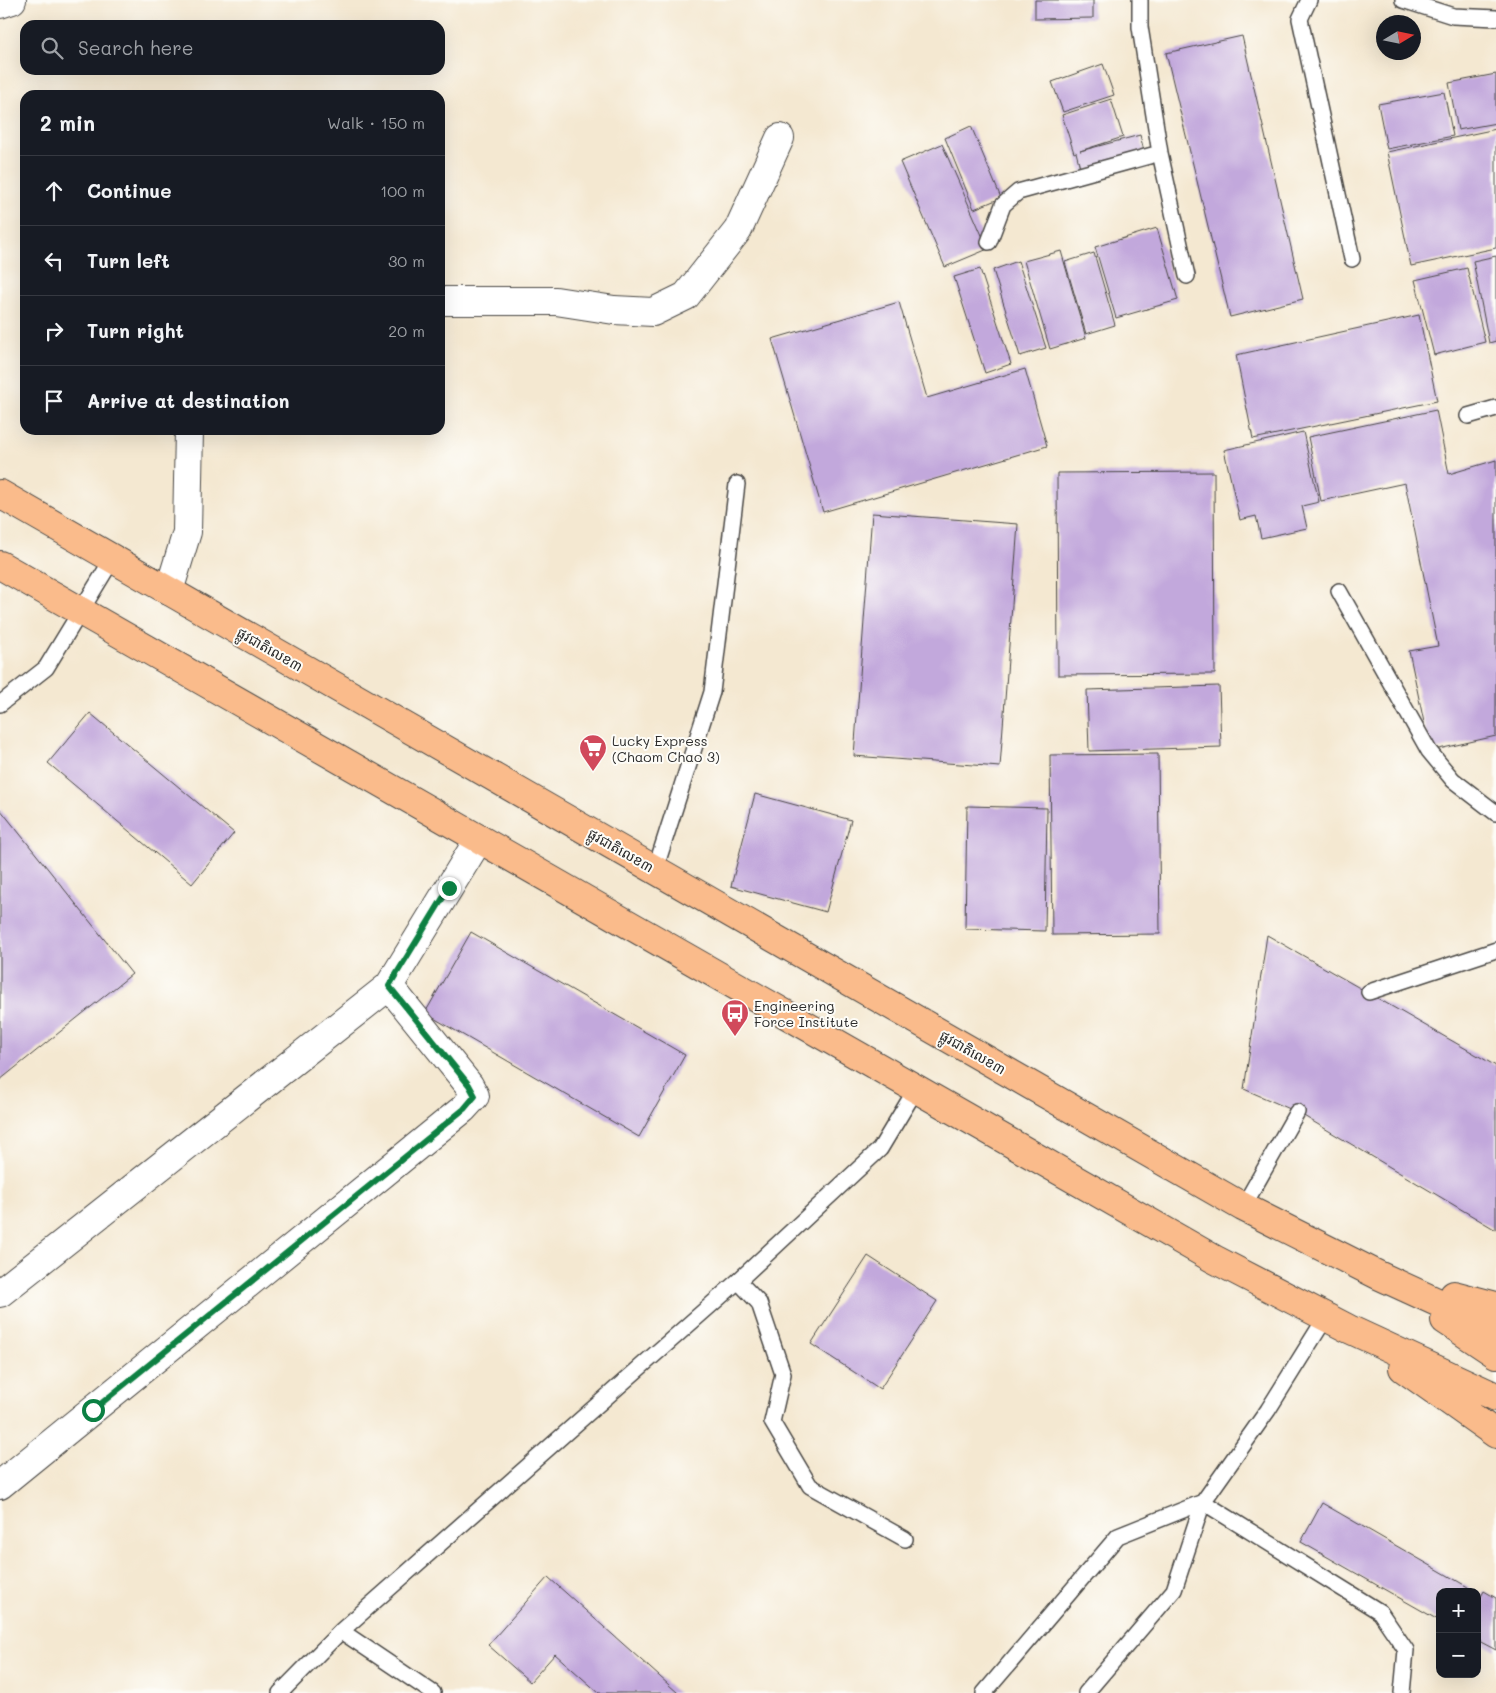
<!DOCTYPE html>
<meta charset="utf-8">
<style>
body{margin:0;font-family:Mali,"Noto Sans Khmer",sans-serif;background:#20242c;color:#f1f3f6}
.controls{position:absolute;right:15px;bottom:15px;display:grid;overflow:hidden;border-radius:10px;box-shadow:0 5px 20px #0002}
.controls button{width:45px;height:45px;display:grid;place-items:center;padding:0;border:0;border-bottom:1px solid #363941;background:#171b24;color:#f1f3f6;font:25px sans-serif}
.compass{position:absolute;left:1376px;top:15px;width:45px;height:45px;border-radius:50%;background:#171b24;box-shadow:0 5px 20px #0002;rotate:80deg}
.stop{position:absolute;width:15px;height:15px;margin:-11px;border:4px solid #0b8043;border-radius:50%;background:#fff}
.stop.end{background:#0b8043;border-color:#fff;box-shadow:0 1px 5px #0008}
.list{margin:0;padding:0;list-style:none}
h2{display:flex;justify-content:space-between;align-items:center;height:65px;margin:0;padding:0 20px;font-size:21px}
h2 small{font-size:16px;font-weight:400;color:#9ea1a6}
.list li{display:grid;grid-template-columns:32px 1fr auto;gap:15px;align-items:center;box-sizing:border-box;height:70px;padding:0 20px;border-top:1px solid #363941}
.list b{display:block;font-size:19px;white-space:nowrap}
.list em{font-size:16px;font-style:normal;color:#9ea1a6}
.icon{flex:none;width:28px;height:28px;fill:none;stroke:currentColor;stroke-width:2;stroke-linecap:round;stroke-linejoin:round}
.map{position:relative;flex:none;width:1496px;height:1693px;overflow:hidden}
.search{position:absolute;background:#171b24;box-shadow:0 5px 20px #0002;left:20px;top:20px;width:425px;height:55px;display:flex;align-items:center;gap:12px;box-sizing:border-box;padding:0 18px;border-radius:15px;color:#9ea1a6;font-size:19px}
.panel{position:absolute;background:#171b24;box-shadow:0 5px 20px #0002;left:20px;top:90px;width:425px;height:345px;border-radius:15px}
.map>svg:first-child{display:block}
.building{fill:#c2a8dc}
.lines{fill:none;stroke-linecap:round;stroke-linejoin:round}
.service-casing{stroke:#494744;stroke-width:18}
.minor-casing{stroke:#494744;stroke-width:30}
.tertiary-casing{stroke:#494744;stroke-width:30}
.trunk-casing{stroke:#494744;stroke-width:30}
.service{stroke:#fff;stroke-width:15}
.minor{stroke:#fff;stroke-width:28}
.tertiary{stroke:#fff;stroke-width:28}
.trunk{stroke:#fabb8b;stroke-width:28}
.route{stroke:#0b8043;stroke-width:6}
.labels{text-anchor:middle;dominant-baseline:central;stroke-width:4;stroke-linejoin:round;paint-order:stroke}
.street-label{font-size:14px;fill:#2b2b2b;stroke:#fdfcf7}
.poi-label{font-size:14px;fill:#2b2b2b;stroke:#fdfcf7;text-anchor:start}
</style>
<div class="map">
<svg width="1496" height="1693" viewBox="0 0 1496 1693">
<rect width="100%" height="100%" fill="#fdfcf7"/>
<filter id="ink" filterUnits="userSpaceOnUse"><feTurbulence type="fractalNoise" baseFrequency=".02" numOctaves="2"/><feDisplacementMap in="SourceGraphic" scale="10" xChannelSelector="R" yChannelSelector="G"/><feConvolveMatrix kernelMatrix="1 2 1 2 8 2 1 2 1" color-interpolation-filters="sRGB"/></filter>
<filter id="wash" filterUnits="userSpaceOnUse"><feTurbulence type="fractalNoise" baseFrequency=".0096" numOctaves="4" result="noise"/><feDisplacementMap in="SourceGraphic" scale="20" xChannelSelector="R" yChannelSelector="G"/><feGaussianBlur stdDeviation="1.12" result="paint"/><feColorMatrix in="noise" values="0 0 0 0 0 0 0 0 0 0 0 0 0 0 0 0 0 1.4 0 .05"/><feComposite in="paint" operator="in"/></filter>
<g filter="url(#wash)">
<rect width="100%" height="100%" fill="#f4e8d1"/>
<g id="blocks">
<path class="building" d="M 1035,0 L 1093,0 L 1093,18 L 1035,19 Z
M 1242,36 L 1303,299 L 1230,317 L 1166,53 Z
M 1103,64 L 1114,95 L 1063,112 L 1052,82 Z
M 1496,74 L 1496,123 L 1458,130 L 1449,83 Z
M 1444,92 L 1453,136 L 1387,149 L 1378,104 Z
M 1111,99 L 1123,137 L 1080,151 L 1140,135 L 1145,155 L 1081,172 L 1076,152 L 1074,153 L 1062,115 Z
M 971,126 L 1001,198 L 974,209 L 945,138 Z
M 1496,129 L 1496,248 L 1411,266 L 1387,152 Z
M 942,144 L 988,249 L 945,267 L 900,162 Z
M 1157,228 L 1178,300 L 1116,318 L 1095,247 Z
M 1061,251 L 1086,338 L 1050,349 L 1024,261 Z
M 1094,253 L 1115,325 L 1086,334 L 1065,262 Z
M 1496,256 L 1496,341 L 1489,343 L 1473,261 Z
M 1018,261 L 1046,348 L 1020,356 L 993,270 Z
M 1467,268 L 1485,342 L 1434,355 L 1415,280 Z
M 980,269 L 1011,364 L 985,373 L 954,277 Z
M 899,302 L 927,398 L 1025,369 L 1047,446 L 823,512 L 772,339 Z
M 1419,315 L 1437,401 L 1253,439 L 1236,355 Z
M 1436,410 L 1449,474 L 1496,460 L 1496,736 L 1430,751 L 1409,651 L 1438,646 L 1405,483 L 1321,501 L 1308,437 Z
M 1303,432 L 1319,502 L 1302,506 L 1307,528 L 1261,538 L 1256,516 L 1240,520 L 1224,450 Z
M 1214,472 L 1215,674 L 1058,675 L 1057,473 Z
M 872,513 L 1018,524 L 1000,767 L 854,756 Z
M 1219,686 L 1221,747 L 1089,751 L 1087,690 Z
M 90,713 L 234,833 L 192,884 L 48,763 Z
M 1158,754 L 1160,934 L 1052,935 L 1050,755 Z
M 755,794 L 851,820 L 826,912 L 731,886 Z
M 967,806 L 1047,808 L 1045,931 L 965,929 Z
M 0,809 L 132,974 L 0,1080 Z
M 471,932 L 685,1055 L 639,1137 L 425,1013 Z
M 1267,935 L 1496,1066 L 1496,1230 L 1297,1112 L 1244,1089 Z
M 868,1256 L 937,1301 L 880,1389 L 811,1344 Z
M 1322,1503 L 1473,1590 L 1472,1592 L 1440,1592 L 1440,1621 L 1301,1542 Z
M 548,1577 L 678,1693 L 599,1693 L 555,1654 L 530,1682 L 488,1645 Z
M 1484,1591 L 1496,1598 L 1496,1650 L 1477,1640 L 1477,1604 Z"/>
</g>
</g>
<g filter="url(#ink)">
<use href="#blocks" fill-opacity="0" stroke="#494744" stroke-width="1"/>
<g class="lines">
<g class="service-casing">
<path id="service" d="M 1140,0 L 1140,27 L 1160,153 L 1187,276
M 1309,0 L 1300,19 L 1352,259
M 1403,0 L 1453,16 L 1496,18
M 989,242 L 1003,205 L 1018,192 L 1160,153
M 1468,416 L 1496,408
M 1339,591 L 1429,751 L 1453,780 L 1496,813
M 0,704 L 46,668 L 113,558
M 655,870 L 712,692 L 737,484
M 1369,992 L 1496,950
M 1243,1207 L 1297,1112
M 738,1281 L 759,1303 L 783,1374 L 772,1422 L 810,1486 L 905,1539
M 1203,1502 L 1380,1612 L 1406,1650 L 1402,1693
M 341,1631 L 433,1693
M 280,1693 L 341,1631 L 738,1281 L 880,1149 L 916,1089
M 984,1693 L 1118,1536 L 1203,1502
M 1086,1693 L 1174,1590 L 1203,1502 L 1268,1410 L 1326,1317"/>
</g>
<g class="minor-casing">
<path id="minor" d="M 440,301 L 556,301 L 614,310 L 653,312 L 686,296 L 738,230 L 780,138
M 169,591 L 187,532 L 189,430
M 0,1293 L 389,986 L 479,839
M 0,1485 L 463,1109 L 475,1096 L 469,1085 L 389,986"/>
</g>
<g class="tertiary-casing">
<path id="tertiary" d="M 0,4 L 12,0"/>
</g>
<g class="trunk-casing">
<path id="trunk" d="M 0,494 L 1243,1207 L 1378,1275 L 1496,1329
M 0,565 L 1214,1259 L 1349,1329 L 1496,1397
M 1454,1295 L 1496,1306
M 1445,1320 L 1496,1354
M 1403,1368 L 1496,1434"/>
</g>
<use href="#service" class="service"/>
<use href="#minor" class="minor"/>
<use href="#tertiary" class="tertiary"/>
<use href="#trunk" class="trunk"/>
</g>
</g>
<g class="lines" filter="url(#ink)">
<path class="route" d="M 93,1410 L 464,1109 L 475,1096 L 469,1085 L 389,986 L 449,888"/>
</g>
<defs>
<g id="supermarket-pin" transform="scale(1.4375)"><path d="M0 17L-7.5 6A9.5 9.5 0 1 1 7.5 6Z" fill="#d1495b" stroke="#fdfcf7"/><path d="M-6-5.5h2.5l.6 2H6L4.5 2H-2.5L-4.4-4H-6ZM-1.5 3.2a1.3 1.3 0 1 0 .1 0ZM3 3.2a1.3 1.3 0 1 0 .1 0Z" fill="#fff"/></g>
<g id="bus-pin" transform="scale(1.4375)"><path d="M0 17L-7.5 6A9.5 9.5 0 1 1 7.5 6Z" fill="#d1495b" stroke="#fdfcf7"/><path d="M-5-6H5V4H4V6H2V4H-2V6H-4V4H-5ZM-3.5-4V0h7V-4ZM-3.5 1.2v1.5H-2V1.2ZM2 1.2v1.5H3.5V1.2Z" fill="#fff"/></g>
</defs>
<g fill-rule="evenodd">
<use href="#supermarket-pin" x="593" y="748"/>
<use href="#bus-pin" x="735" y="1013"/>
</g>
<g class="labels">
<g class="street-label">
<text transform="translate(270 649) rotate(30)">ផ្លូវជាតិលេខ៣</text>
<text transform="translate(621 850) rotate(30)">ផ្លូវជាតិលេខ៣</text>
<text transform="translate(973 1052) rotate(30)">ផ្លូវជាតិលេខ៣</text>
</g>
<g class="poi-label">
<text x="612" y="740">Lucky Express<tspan x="612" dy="16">(Chaom Chao 3)</tspan></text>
<text x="754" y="1005">Engineering<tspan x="754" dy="16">Force Institute</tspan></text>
</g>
</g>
</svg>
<div class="controls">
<button>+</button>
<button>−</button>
</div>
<svg class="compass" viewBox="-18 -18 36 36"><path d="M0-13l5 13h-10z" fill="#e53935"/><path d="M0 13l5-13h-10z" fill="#9ea1a6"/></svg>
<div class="stop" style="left:93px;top:1410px"></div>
<div class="stop end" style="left:449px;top:888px"></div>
<div class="search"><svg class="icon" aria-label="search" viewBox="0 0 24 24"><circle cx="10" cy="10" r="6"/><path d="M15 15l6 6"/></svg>Search here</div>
<section class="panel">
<h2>2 min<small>Walk · 150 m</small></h2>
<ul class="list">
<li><svg class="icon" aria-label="ahead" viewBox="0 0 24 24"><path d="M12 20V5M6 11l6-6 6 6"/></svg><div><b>Continue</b></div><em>100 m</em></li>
<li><svg class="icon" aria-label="left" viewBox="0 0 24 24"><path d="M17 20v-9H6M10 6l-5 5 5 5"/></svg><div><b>Turn left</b></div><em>30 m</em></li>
<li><svg class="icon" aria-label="right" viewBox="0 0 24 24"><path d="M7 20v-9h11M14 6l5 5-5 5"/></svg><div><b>Turn right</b></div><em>20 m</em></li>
<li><svg class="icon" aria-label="arrive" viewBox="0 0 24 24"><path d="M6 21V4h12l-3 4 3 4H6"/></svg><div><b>Arrive at destination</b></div></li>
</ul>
</section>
</div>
